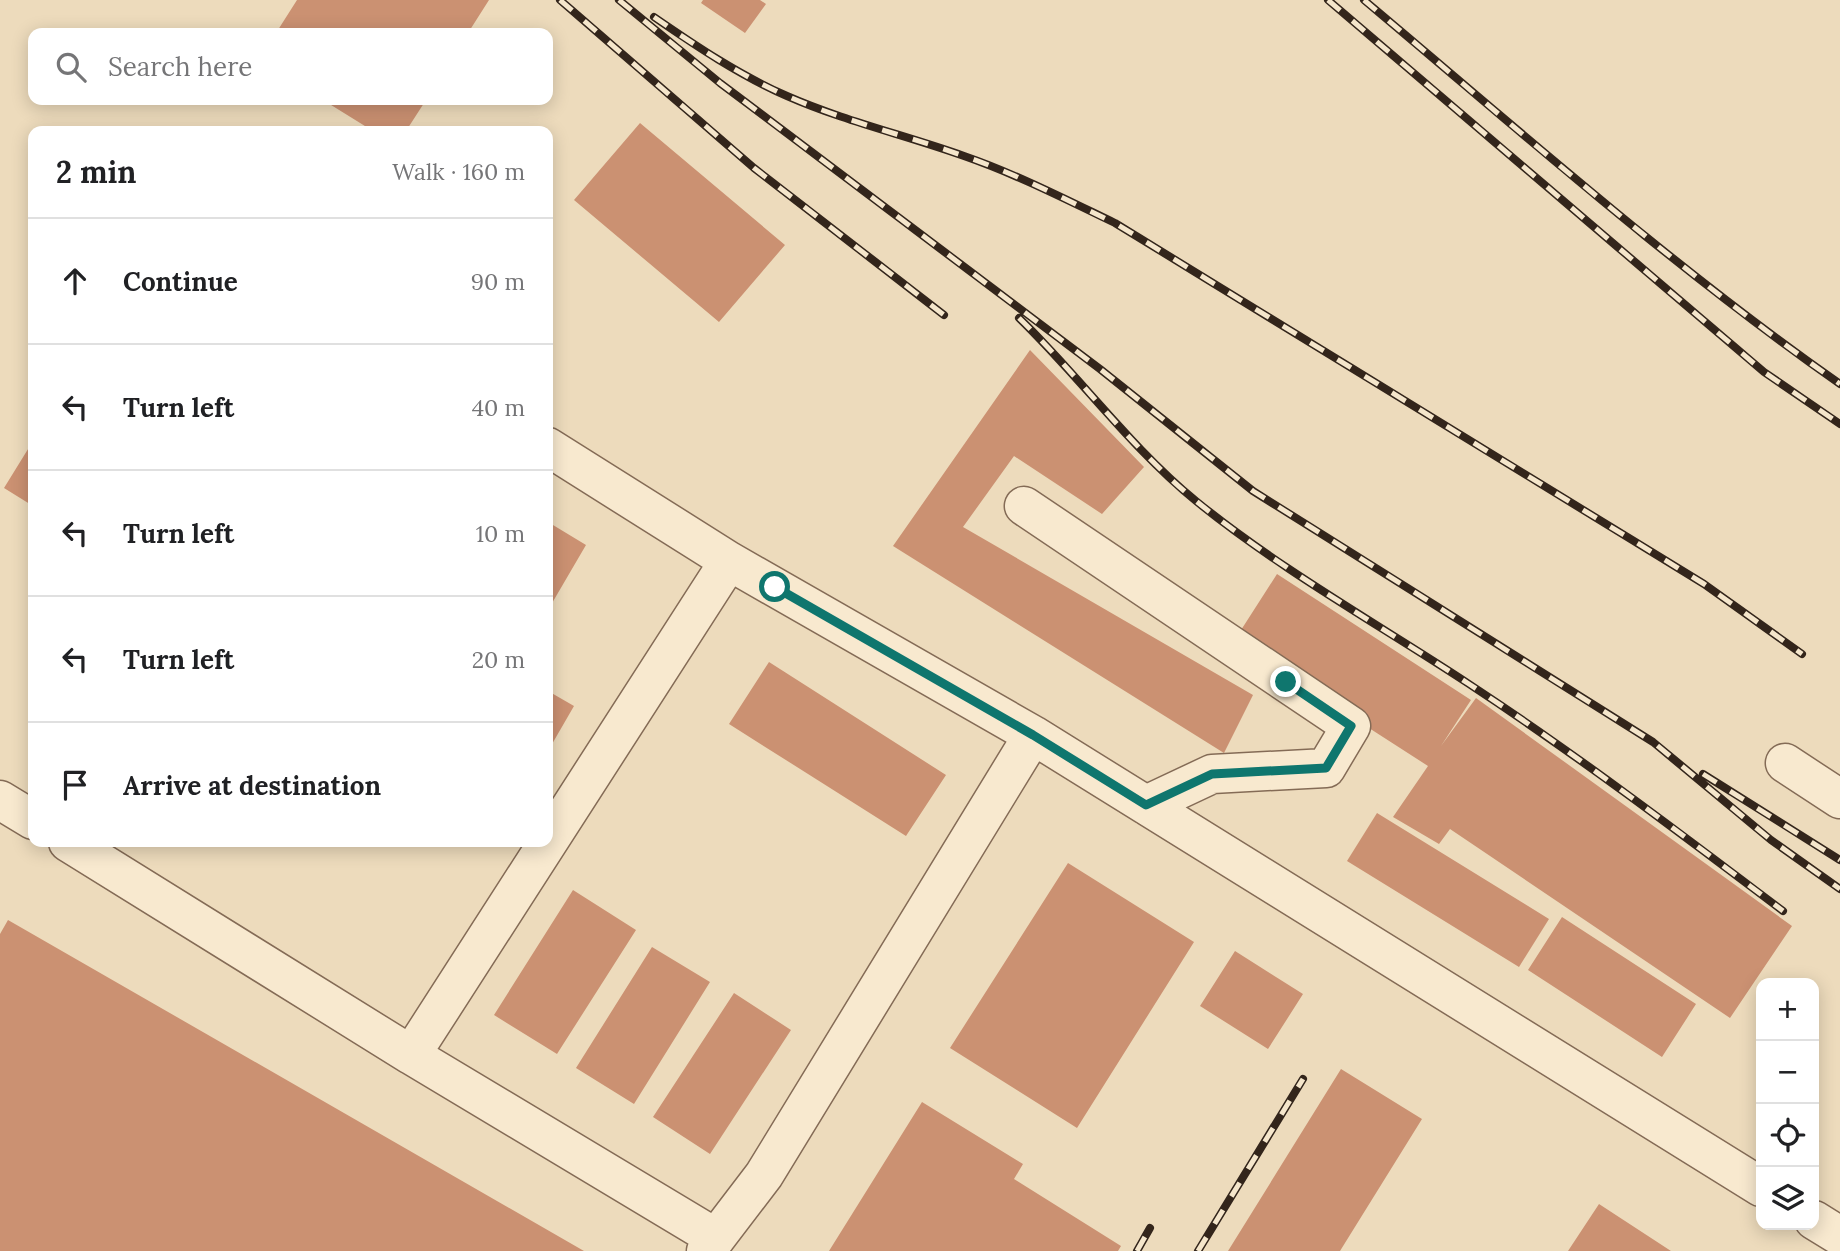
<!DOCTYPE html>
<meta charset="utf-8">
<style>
body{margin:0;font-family:Lora,serif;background:#f2f2f2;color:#202124}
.controls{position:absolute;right:21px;bottom:21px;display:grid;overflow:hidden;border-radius:14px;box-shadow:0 4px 18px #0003}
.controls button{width:63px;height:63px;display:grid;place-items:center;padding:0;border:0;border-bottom:2px solid #e0e0e0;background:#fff;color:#202124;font:35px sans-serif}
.stop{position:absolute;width:21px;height:21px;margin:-16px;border:5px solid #0f766e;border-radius:50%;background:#fff}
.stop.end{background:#0f766e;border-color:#fff;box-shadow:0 2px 7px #0008}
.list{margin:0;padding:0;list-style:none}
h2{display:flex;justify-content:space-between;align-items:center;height:91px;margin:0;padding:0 28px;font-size:30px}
h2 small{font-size:23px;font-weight:400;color:#757577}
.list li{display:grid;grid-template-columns:46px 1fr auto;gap:21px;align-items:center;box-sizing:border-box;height:126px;padding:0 28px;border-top:2px solid #e0e0e0}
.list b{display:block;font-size:26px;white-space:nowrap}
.list em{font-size:23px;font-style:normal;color:#757577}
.icon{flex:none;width:38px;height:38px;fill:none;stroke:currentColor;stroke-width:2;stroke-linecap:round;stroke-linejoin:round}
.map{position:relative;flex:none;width:1840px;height:1251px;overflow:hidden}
.search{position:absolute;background:#fff;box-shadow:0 4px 18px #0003;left:28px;top:28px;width:525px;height:77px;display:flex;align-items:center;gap:18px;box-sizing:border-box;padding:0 24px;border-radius:14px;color:#757577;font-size:26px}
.panel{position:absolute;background:#fff;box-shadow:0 4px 18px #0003;left:28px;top:126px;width:525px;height:721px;border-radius:14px}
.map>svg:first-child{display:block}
.building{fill:#cb9172}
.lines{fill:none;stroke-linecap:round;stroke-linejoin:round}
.minor-casing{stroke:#846b56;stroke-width:41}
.minor{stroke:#f8e9cf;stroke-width:38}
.rail-casing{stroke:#33251b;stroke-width:8}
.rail{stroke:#f5e6cb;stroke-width:5;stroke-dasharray:16;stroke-linecap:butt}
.route{stroke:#0f766e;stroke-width:9}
</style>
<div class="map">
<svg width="1840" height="1251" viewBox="0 0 1840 1251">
<rect width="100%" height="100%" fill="#eddbbc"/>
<path class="building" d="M 297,0 L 489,0 L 468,33 L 276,33 Z
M 703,0 L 760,0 L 766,4 L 745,33 L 701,3 Z
M 323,100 L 426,100 L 406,131 L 373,131 Z
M 640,123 L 785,245 L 719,322 L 574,200 Z
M 1030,350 L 1144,467 L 1102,514 L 1014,456 L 963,527 L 1253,695 L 1224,753 L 893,546 Z
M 33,441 L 33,506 L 4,488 Z
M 548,522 L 586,545 L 548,610 Z
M 1277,574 L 1471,700 L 1441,746 L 1476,698 L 1792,926 L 1730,1018 L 1450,829 L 1439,844 L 1393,817 L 1428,766 L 1234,641 Z
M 769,662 L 946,775 L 906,836 L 729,724 Z
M 548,691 L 574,706 L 548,751 Z
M 1377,813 L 1549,919 L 1519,967 L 1347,861 Z
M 1068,863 L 1194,942 L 1077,1128 L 950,1048 Z
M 573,890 L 636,930 L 557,1054 L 494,1015 Z
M 1562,917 L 1696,1004 L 1662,1057 L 1528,970 Z
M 8,920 L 584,1251 L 0,1251 L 0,934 Z
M 652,947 L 710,982 L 634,1104 L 576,1068 Z
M 1235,951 L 1303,994 L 1268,1049 L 1200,1006 Z
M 734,993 L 791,1030 L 710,1154 L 653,1117 Z
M 1341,1069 L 1422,1119 L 1340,1251 L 1228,1251 Z
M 922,1102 L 1023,1164 L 1014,1179 L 1121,1246 L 1118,1251 L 829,1251 Z
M 1599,1204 L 1671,1251 L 1568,1251 Z"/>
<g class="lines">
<g class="minor-casing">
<path id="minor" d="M 548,447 L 729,561 L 1033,735 L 1761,1187
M 1024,506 L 1351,726 L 1326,768 L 1212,774 L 1146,805
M 1785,763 L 1840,799
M 0,800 L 33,820
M 68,842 L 411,1055 L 729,561
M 411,1055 L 716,1238
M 1814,1220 L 1840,1236
M 706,1251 L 764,1175 L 1033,735"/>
</g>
<use href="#minor" class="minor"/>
<g class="rail-casing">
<path id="rail" d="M 560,0 L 754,168 L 944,315
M 619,0 L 720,83 L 1100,369 L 1253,491 L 1653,742 L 1771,840 L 1840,889
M 1328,0 L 1764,372 L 1840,424
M 1364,0 C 1520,131 1673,267 1840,384
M 654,17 C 696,46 739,75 787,96 C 844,121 905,135 964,156 C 1016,174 1065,199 1115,223 L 1704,584 L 1802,654
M 1019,318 C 1080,377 1130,447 1196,501 C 1281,570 1378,624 1469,684 C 1577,755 1680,833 1783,911
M 1703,774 L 1840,860
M 1137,1251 L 1150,1228
M 1198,1251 L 1303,1079"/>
</g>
<use href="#rail" class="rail"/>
</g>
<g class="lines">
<path class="route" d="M 775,587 L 1033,735 L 1146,805 L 1212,774 L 1326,768 L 1351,726 L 1286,682"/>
</g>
</svg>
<div class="controls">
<button>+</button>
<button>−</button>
<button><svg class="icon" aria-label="locate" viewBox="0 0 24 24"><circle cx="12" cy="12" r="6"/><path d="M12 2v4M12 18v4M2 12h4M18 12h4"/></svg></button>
<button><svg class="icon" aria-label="layers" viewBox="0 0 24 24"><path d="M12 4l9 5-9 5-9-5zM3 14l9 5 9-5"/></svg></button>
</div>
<div class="stop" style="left:775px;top:587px"></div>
<div class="stop end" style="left:1286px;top:682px"></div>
<div class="search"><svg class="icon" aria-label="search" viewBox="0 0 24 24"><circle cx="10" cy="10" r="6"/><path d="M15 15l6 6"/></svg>Search here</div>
<section class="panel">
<h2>2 min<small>Walk · 160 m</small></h2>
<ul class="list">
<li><svg class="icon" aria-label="ahead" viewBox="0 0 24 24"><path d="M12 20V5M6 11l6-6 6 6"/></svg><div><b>Continue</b></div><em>90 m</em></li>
<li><svg class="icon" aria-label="left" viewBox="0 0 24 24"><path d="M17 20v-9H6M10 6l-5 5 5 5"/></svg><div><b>Turn left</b></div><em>40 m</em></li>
<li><svg class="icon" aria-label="left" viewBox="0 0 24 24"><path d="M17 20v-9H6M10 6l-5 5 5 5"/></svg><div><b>Turn left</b></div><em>10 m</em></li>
<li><svg class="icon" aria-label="left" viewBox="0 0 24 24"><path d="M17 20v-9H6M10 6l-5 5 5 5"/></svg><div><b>Turn left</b></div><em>20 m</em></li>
<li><svg class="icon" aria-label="arrive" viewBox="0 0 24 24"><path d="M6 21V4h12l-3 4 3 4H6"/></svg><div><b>Arrive at destination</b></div></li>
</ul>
</section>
</div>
